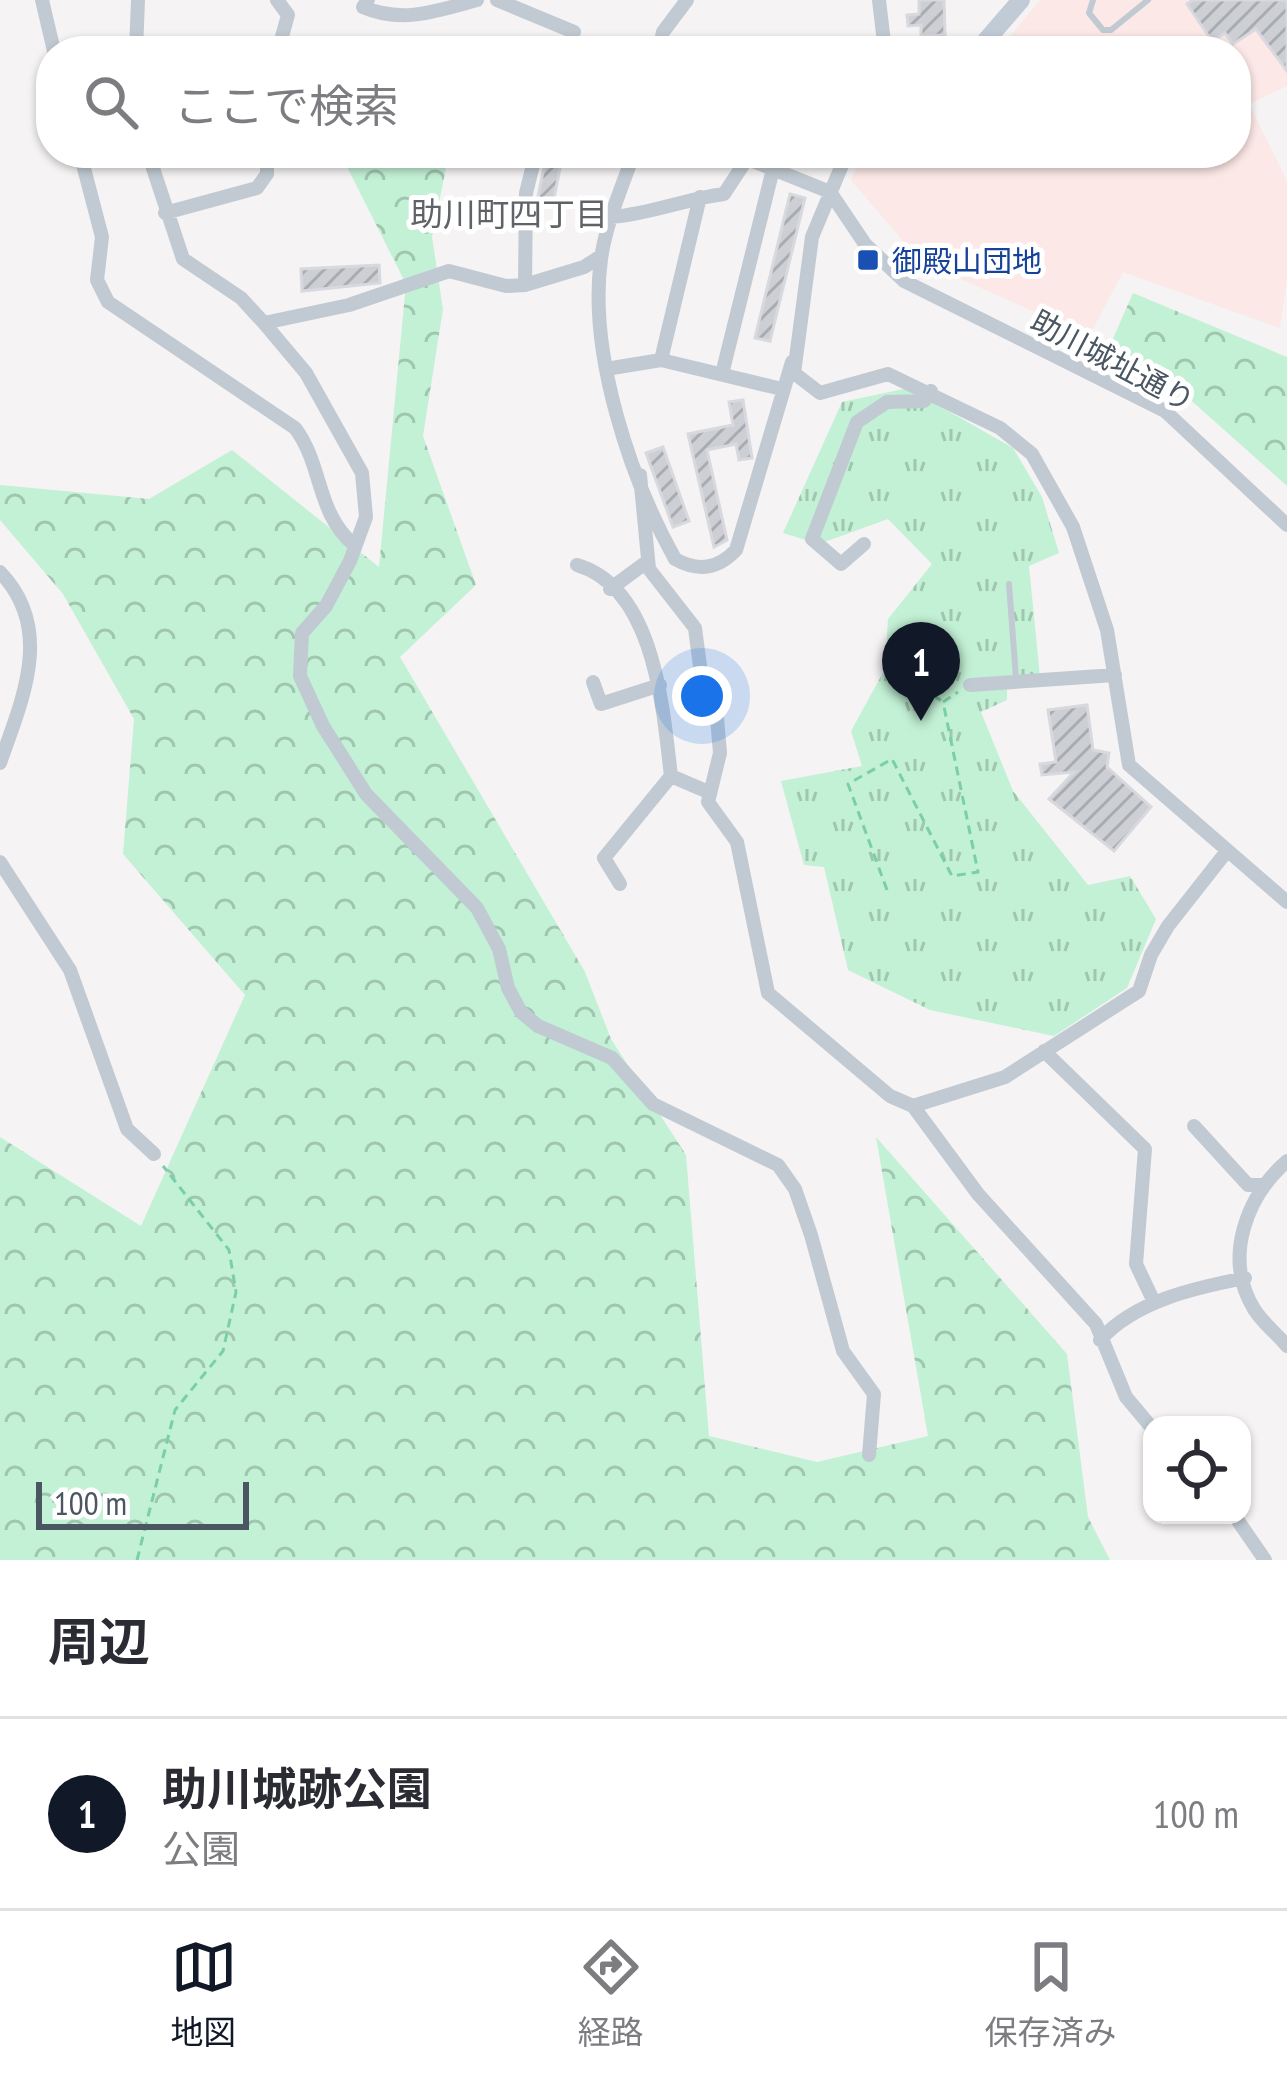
<!DOCTYPE html>
<html lang="ja">
<meta charset="utf-8">
<style>
body{margin:0;font-family:"PT Sans Narrow","Noto Sans JP",sans-serif;background:#f7f7f7;color:#2b2b33}
.controls{position:absolute;right:36px;bottom:36px;display:grid;overflow:hidden;border-radius:24px;box-shadow:0 3px 9px #0004}
.controls button{width:108px;height:108px;display:grid;place-items:center;padding:0;border:0;border-bottom:3px solid #e1e1e2;background:#fff;color:#2b2b33;font:60px sans-serif}
.scale{position:absolute;left:36px;bottom:30px;width:213px;box-sizing:border-box;padding-left:12px;border:6px solid #4a5661;border-top:0;font-size:33px;line-height:42px;white-space:nowrap;color:#4a5661;-webkit-text-stroke:9px #fff;paint-order:stroke}
.you{position:absolute;left:702px;top:696px;width:42px;height:42px;margin:-30px;border:9px solid #fff;border-radius:50%;background:#1a73e8;box-shadow:0 0 0 18px #1a73e833}
.badge{display:grid;place-items:center;width:78px;height:78px;border-radius:50%;background:#111827;color:#fff;font-size:39px;font-weight:700}
.pin{position:absolute;translate:-50% -99px;filter:drop-shadow(0 3px 6px #0008)}
.pin::after{content:'';position:absolute;top:63px;width:42px;height:36px;background:inherit;clip-path:polygon(0 0,100% 0,50% 100%)}
.list{margin:0;padding:0;list-style:none}
h2{display:flex;justify-content:space-between;align-items:center;height:156px;margin:0;padding:0 48px;font-size:51px}
h2 small{font-size:39px;font-weight:400;color:#7c7c81}
.list li{display:grid;grid-template-columns:78px 1fr auto;gap:36px;align-items:center;box-sizing:border-box;height:192px;padding:0 48px;border-top:3px solid #e1e1e2}
.list b{display:block;font-size:45px;white-space:nowrap}
.list p{margin:0;font-size:39px;white-space:nowrap;color:#7c7c81}
.list em{font-size:39px;font-style:normal;color:#7c7c81}
.icon{flex:none;width:66px;height:66px;fill:none;stroke:currentColor;stroke-width:2;stroke-linecap:round;stroke-linejoin:round}
.map{position:relative;flex:none;width:1287px;height:1560px;overflow:hidden}
.search{position:absolute;background:#fff;box-shadow:0 3px 9px #0004;left:36px;right:36px;top:36px;height:132px;display:flex;align-items:center;gap:30px;box-sizing:border-box;padding:0 42px;border-radius:48px;color:#7c7c81;font-size:45px}
.sheet{height:348px;background:#fff}
nav{display:flex;justify-content:space-around;align-items:center;box-sizing:border-box;height:168px;border-top:3px solid #e1e1e2;background:#fff;font-size:33px;color:#7c7c81}
nav a{display:grid;justify-items:center;gap:6px}
nav .on{color:#111827}
.map>svg:first-child{display:block}
.medical{fill:#fce8e6}
.grass{fill:url(#grass-tufts)}
.forest{fill:url(#forest-crowns)}
.building{fill:url(#building-hatch);stroke:#d7d9de;stroke-width:3}
.lines{fill:none;stroke-linecap:round;stroke-linejoin:round}
.path{stroke:#7ad0a6;stroke-width:3;stroke-dasharray:9 6;stroke-linecap:butt}
.lane{stroke:#c1cad2;stroke-width:6}
.street{stroke:#c1cad2;stroke-width:14}
.secondary{stroke:#c1cbd6;stroke-width:18}
.transit-dot{fill:#1a4fb4;stroke:#fff;stroke-width:4.5}
.labels{text-anchor:middle;dominant-baseline:central;stroke-width:10;stroke-linejoin:round;paint-order:stroke}
.transit-label{font-size:30px;fill:#164399;stroke:#fff;text-anchor:start}
.street-label{font-size:30px;fill:#4a5661;stroke:#fff}
.neighbourhood-label{font-size:33px;fill:#5f6368;stroke:#fff}
</style>
<div class="map">
<svg width="1287" height="1560" viewBox="0 0 1287 1560">
<defs>
<pattern id="grass-tufts" width="24" height="20" patternUnits="userSpaceOnUse" patternTransform="scale(3)"><rect width="24" height="20" fill="#c3f1d5"/><path d="M3 7l-1-3M5 7V3M7 7l1-3M15 17l-1-3M17 17v-4M19 17l1-3" fill="none" stroke="#a0c6b0"/></pattern>
<pattern id="forest-crowns" width="20" height="18" patternUnits="userSpaceOnUse" patternTransform="scale(3)"><rect width="20" height="18" fill="#c3f1d5"/><path d="M2 6a3 3 0 1 1 6 0M12 15a3 3 0 1 1 6 0" fill="none" stroke="#a0c6b0"/></pattern>
<pattern id="building-hatch" width="6" height="6" patternUnits="userSpaceOnUse" patternTransform="scale(3)"><rect width="6" height="6" fill="#cdcfd5"/><path d="M-1 1l2-2M0 6l6-6M5 7l2-2" fill="none" stroke="#a8abb0"/></pattern>
</defs>
<rect width="100%" height="100%" fill="#f5f3f3"/>
<path class="medical" d="M 1040,0 L 1287,0 L 1287,86 L 1249,104 L 1287,181 L 1287,278 L 1280,328 L 1123,272 L 1089,336 L 920,261 L 851,180 L 862,153 L 1236,153 L 1236,51 L 998,51 Z"/>
<path class="grass" d="M 908,388 L 1013,448 L 1042,497 L 1059,553 L 1029,566 L 1041,687 L 1007,688 L 1007,700 L 981,712 L 1013,791 L 1088,885 L 1130,876 L 1156,919 L 1127,988 L 1054,1036 L 930,1010 L 848,970 L 824,867 L 804,865 L 781,781 L 862,766 L 851,731 L 885,669 L 888,619 L 932,564 L 888,519 L 819,544 L 783,533 L 842,402 Z"/>
<path class="forest" d="M 340,153 L 449,153 L 432,237 L 443,309 L 423,436 L 476,585 L 400,657 L 585,972 L 611,1039 L 686,1155 L 709,1436 L 817,1462 L 928,1436 L 876,1137 L 1067,1354 L 1088,1517 L 1110,1560 L 0,1560 L 0,1137 L 141,1226 L 245,995 L 123,854 L 134,719 L 63,594 L 0,520 L 0,485 L 149,499 L 232,450 L 379,567 L 406,284 Z
M 1133,293 L 1287,357 L 1287,486 L 1176,387 L 1104,359 Z"/>
<path class="building" d="M 919,0 L 944,0 L 945,35 L 921,36 L 921,25 L 908,26 L 907,15 L 919,14 Z
M 1193,0 L 1287,0 L 1287,71 L 1256,29 L 1233,44 L 1225,33 L 1212,41 L 1187,4 Z
M 547,153 L 563,153 L 553,204 L 537,201 Z
M 790,194 L 805,198 L 770,341 L 755,338 Z
M 379,265 L 380,283 L 302,291 L 301,269 Z
M 743,400 L 752,458 L 739,460 L 736,444 L 707,450 L 727,540 L 714,547 L 688,434 L 733,425 L 729,402 Z
M 663,447 L 689,521 L 673,527 L 646,453 Z
M 1087,705 L 1093,750 L 1109,753 L 1107,767 L 1151,807 L 1114,851 L 1049,799 L 1074,772 L 1042,775 L 1040,764 L 1056,762 L 1048,710 Z"/>
<g class="lines">
<path class="path" d="M 895,672 L 942,701
M 887,890 L 848,784 L 892,759 L 952,876 L 978,872 L 943,702 L 958,692
M 137,1560 L 175,1410 L 223,1351 L 236,1292 L 229,1250 L 163,1166"/>
<path class="lane" d="M 1093,0 L 1089,13 L 1103,30 L 1111,30 L 1148,0
M 1009,584 L 1016,678"/>
<path class="street" d="M 42,0 L 54,51
M 277,0 L 288,15 L 278,51
M 368,0 L 363,7 C 402,24 437,11 477,0
M 497,0 L 574,32
M 879,0 L 885,51
M 136,51 L 138,0
M 659,51 L 663,32 L 687,0
M 80,153 L 102,237 L 97,280 L 108,302 L 295,428 C 323,465 316,512 353,544
M 148,153 L 183,259 L 241,298 L 264,323 L 306,373 L 362,473 L 366,517 L 350,561 L 326,606 L 302,633 L 300,676 L 323,726 L 366,794 L 477,908 L 499,949 L 508,988 L 521,1012 L 538,1026 L 612,1058 L 653,1104 L 778,1165 L 795,1189 L 811,1235 L 843,1351 L 874,1394 L 869,1455
M 634,153 C 622,187 606,223 601,259 C 588,352 630,478 675,559 C 698,572 718,569 736,550 L 792,362
M 733,153 L 830,192
M 847,153 L 812,237 L 794,373 L 820,393 L 888,374 L 1000,428 L 1032,454 L 1073,527 L 1107,630 L 1129,765 L 1287,902
M 830,192 L 865,244 L 904,281 L 1165,411 L 1287,525
M 165,213 L 257,188 L 267,174 L 267,153
M 612,217 C 651,214 685,199 724,194 L 747,159
M 525,285 L 526,193 L 536,153
M 264,323 L 349,305 L 449,271 L 506,286 L 525,285 L 584,267 L 601,256
M 661,360 L 700,197
M 606,369 L 661,360 L 782,389
M 722,374 L 773,169
M 640,475 L 649,569 L 695,628 L 703,689 L 717,718 L 720,753 L 708,802 L 737,842 L 768,993 L 890,1096 L 913,1106 L 978,1194 L 1096,1324 L 1126,1397 L 1152,1428
M 864,544 L 841,564 L 812,539 L 857,422 L 887,402 L 924,401 L 931,391
M 577,565 C 655,588 663,709 671,776
M 0,572 C 55,629 22,700 0,763
M 610,589 L 648,561
M 593,682 L 601,704 L 660,685
M 970,685 L 1115,675
M 0,862 L 70,970 L 127,1129 L 154,1154
M 620,884 L 604,858 L 671,776 L 706,791
M 1044,1051 L 1145,1149 L 1136,1264 L 1154,1302
M 913,1106 L 1005,1077 L 1139,991 L 1151,955 L 1168,926 L 1227,851
M 1194,1126 L 1248,1185 L 1262,1185
M 1287,1161 C 1246,1197 1223,1258 1254,1309 C 1262,1322 1277,1334 1287,1346
M 1100,1340 C 1135,1301 1194,1288 1245,1278
M 1234,1515 L 1265,1560"/>
<path class="secondary" d="M 977,51 L 1021,0"/>
</g>
<rect class="transit-dot" x="856" y="248" width="24" height="24" rx="6"/>
<g class="labels">
<g class="transit-label">
<text x="892" y="260">御殿山団地</text>
</g>
<g class="street-label">
<text transform="translate(1113 360) rotate(28)">助川城址通り</text>
</g>
<g class="neighbourhood-label">
<text x="509" y="213">助川町四丁目</text>
</g>
</g>
</svg>
<div class="controls">
<button><svg class="icon" aria-label="locate" viewBox="0 0 24 24"><circle cx="12" cy="12" r="6"/><path d="M12 2v4M12 18v4M2 12h4M18 12h4"/></svg></button>
</div>
<div class="scale">100 m</div>
<div class="you"></div>
<div class="pin badge" style="left:921px;top:721px">1</div>
<div class="search"><svg class="icon" aria-label="search" viewBox="0 0 24 24"><circle cx="10" cy="10" r="6"/><path d="M15 15l6 6"/></svg>ここで検索</div>
</div>
<section class="sheet">
<h2>周辺<small></small></h2>
<ul class="list">
<li><span class="badge">1</span><div><b>助川城跡公園</b><p>公園</p></div><em>100 m</em></li>
</ul>
</section>
<nav>
<a class="on"><svg class="icon" aria-label="map" viewBox="0 0 24 24"><path d="M3 6l6-2 6 2 6-2v14l-6 2-6-2-6 2zM9 4v14M15 6v14"/></svg>地図</a>
<a><svg class="icon" aria-label="directions" viewBox="0 0 24 24"><path d="M12 3l9 9-9 9-9-9zM9 14v-3h6M13 9l2 2-2 2"/></svg>経路</a>
<a><svg class="icon" aria-label="saved" viewBox="0 0 24 24"><path d="M7 4h10v16l-5-4-5 4z"/></svg>保存済み</a>
</nav>
